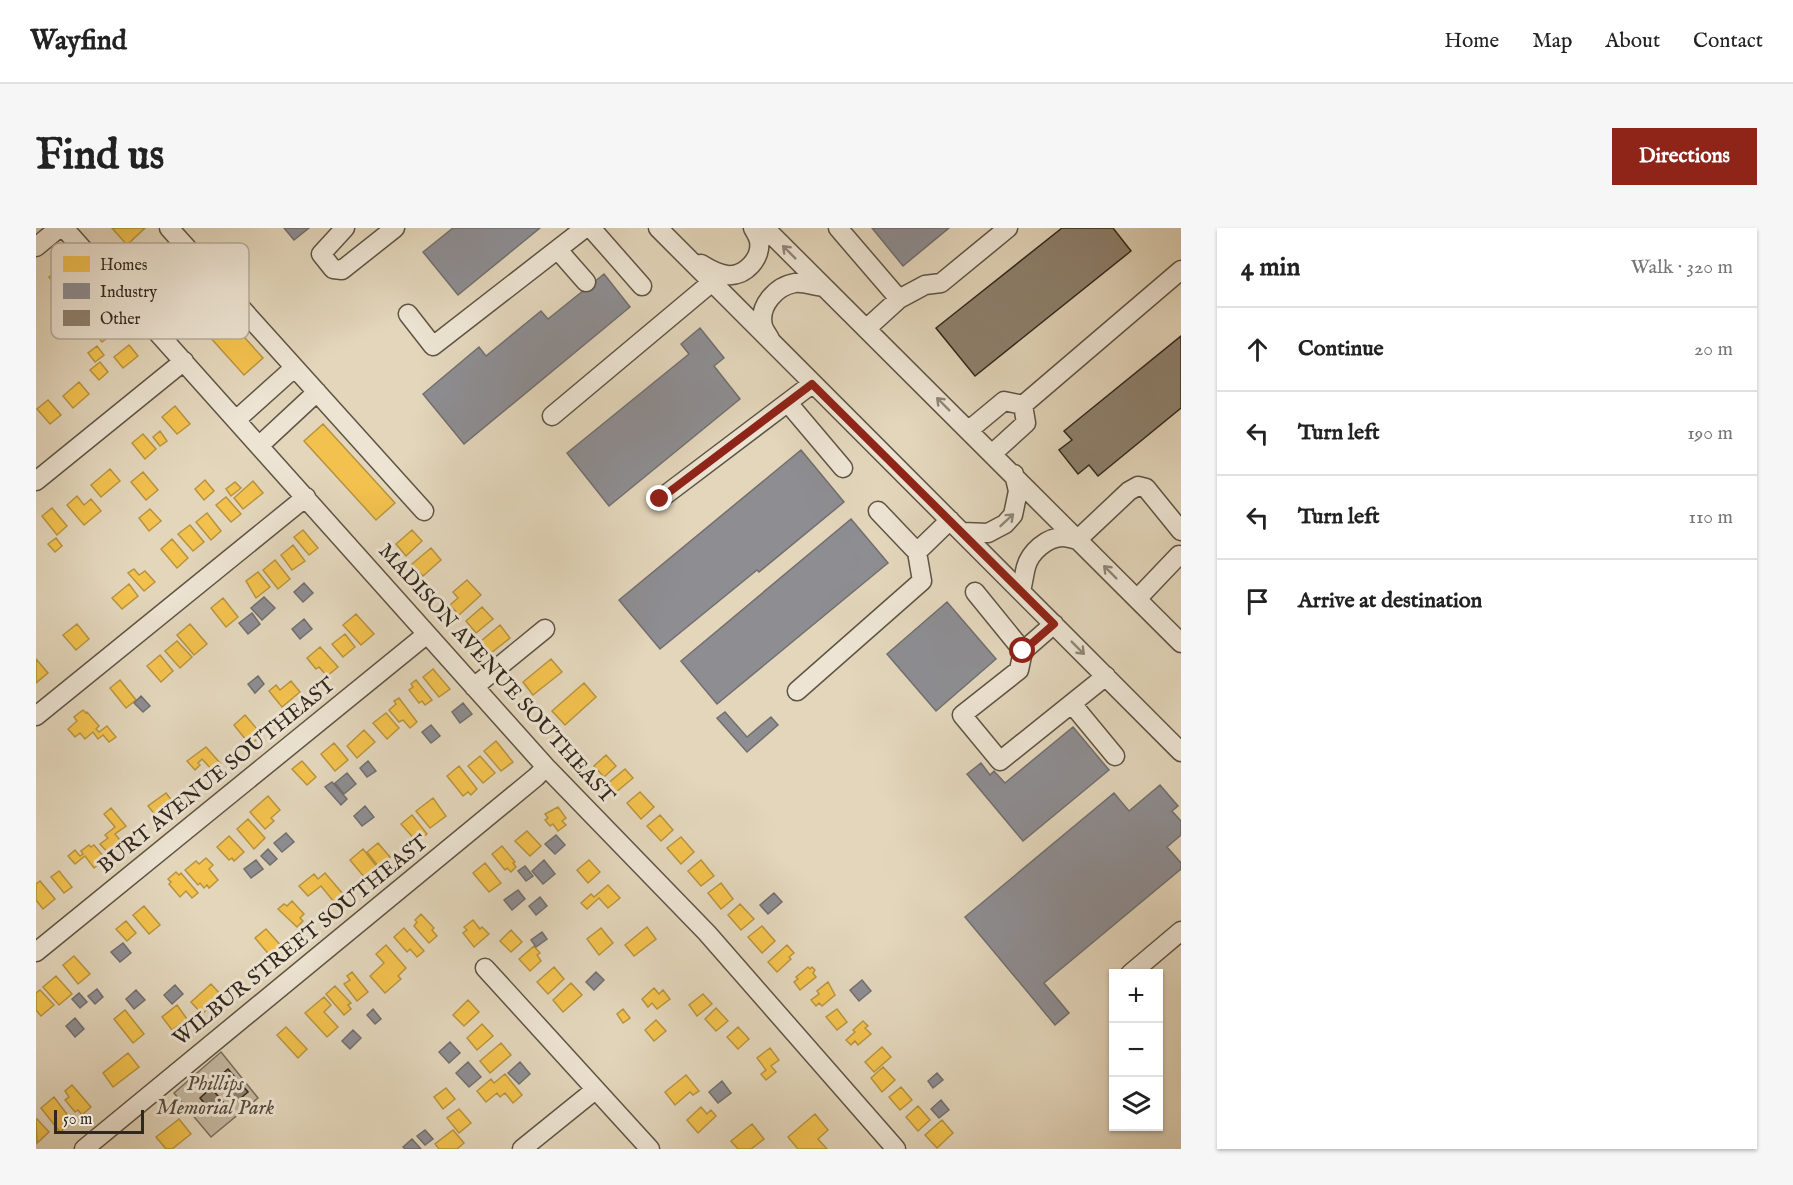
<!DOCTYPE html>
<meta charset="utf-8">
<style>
body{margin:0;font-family:"IM FELL English",serif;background:#f6f6f6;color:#222}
.controls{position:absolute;right:18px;bottom:18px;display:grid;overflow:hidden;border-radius:0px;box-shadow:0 2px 4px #0004}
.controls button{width:54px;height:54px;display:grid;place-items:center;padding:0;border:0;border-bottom:2px solid #e0e0e0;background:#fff;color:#222;font:30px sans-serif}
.scale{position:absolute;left:18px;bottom:15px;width:90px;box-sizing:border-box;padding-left:6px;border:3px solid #31281d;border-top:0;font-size:16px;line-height:21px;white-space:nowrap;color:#31281d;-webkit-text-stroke:4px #ede4d3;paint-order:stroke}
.stop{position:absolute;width:18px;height:18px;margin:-14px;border:4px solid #8f2418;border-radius:50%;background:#fff}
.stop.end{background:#8f2418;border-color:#fff;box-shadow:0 2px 6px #0008}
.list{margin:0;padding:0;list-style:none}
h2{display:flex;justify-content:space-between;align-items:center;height:78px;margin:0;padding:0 24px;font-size:26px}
h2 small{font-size:20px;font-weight:400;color:#767676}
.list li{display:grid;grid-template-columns:39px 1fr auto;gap:18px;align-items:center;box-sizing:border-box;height:84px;padding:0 24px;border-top:2px solid #e0e0e0}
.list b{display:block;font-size:22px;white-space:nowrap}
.list em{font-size:20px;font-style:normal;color:#767676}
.icon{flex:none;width:33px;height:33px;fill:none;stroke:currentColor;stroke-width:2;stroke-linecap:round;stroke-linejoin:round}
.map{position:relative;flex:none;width:1145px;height:921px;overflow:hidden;border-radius:0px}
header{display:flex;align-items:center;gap:36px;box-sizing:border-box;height:84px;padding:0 30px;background:#fff;border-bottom:2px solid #e0e0e0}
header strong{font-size:28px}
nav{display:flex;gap:33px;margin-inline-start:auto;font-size:21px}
.intro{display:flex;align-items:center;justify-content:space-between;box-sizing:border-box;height:144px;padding:0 36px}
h1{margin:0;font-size:42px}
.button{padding:15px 27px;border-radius:0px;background:#8f2418;color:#fff;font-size:21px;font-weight:700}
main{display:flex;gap:36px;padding:0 36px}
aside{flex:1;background:#fff;border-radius:0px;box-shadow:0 2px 4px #0004}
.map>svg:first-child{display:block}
.green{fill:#c5b8a0;stroke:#7b705e;stroke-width:1.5}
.homes{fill:#f2c14e;stroke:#b8933f;stroke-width:1.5}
.industry{fill:#8d8d92;stroke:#716f6f;stroke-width:1.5}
.building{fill:#8e826f;stroke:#31281d;stroke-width:1.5}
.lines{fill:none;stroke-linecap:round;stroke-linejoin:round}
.minor-casing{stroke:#5e5444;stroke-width:21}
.minor{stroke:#ede4d3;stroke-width:18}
.oneway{stroke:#8f8678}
.route{stroke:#8f2418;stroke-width:8}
.labels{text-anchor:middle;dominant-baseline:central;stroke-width:6;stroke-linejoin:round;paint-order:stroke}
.street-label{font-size:21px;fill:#31281d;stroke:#ede4d3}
.park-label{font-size:21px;font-style:italic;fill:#564c3e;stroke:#ede4d3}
.key{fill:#ede4d3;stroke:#b5ac9c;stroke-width:1.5}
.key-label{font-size:16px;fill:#31281d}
</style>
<header>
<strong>Wayfind</strong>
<nav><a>Home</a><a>Map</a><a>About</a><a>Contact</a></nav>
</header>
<div class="intro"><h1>Find us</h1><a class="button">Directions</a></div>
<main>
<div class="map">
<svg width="1145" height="921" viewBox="0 0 1145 921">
<rect width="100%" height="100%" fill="#e3d6bb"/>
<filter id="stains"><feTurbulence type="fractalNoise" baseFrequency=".00333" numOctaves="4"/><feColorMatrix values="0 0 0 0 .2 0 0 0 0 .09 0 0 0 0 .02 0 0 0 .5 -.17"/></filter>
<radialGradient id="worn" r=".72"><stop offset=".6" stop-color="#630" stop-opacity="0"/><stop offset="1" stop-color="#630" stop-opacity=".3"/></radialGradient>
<path class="green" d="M 185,824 L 222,870 L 175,909 L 138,865 Z"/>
<path class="homes" d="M 76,0 L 109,0 L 91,17 Z
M 26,39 L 48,66 L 36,76 L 13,49 Z
M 155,50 L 227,130 L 208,147 L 136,67 Z
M 66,88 L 79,104 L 66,114 L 53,99 Z
M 93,117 L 102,128 L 87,140 L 78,129 Z
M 61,118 L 68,127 L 59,134 L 52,125 Z
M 64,134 L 72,144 L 63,152 L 54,142 Z
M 43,154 L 53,166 L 37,180 L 27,168 Z
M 12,172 L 25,187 L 14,196 L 1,181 Z
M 139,178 L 154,196 L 141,206 L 126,189 Z
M 287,196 L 359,275 L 340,292 L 268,213 Z
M 124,203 L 131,213 L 124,218 L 117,209 Z
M 107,206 L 120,221 L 109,231 L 96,215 Z
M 74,241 L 84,253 L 65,269 L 55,257 Z
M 107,244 L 122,262 L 110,272 L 95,254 Z
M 169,252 L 178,263 L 168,272 L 159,261 Z
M 217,253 L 227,265 L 207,281 L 198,270 Z
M 199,254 L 205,260 L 195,268 L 190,261 Z
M 41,268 L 48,277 L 55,271 L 65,283 L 48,297 L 31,277 Z
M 190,269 L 205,286 L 195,294 L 180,277 Z
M 16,280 L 31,298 L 21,307 L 6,288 Z
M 114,281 L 125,293 L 113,303 L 103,290 Z
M 171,285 L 185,303 L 175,312 L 160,294 Z
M 154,297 L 168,314 L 157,323 L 142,306 Z
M 267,302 L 282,320 L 273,327 L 258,309 Z
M 376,302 L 386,313 L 370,328 L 360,316 Z
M 20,310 L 26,318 L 19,324 L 12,316 Z
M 136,311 L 152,330 L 141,340 L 125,321 Z
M 257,317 L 269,333 L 256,342 L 245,327 Z
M 395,320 L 405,332 L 387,348 L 376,336 Z
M 239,332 L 254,351 L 242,361 L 227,342 Z
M 98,341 L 103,347 L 109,343 L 119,354 L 108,363 L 92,345 Z
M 222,344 L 234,359 L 220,370 L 210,353 Z
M 431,352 L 445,367 L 423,387 L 414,377 L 422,370 L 417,364 Z
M 93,356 L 102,368 L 86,381 L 76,370 Z
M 187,370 L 202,389 L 190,399 L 175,380 Z
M 446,379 L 457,391 L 440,405 L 430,393 Z
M 320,386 L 338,406 L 325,417 L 307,397 Z
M 41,396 L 53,411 L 40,422 L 27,407 Z
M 154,396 L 171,416 L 158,427 L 141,407 Z
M 464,397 L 474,410 L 455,425 L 445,413 Z
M 309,406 L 319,419 L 307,429 L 296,416 Z
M 141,413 L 156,429 L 144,440 L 129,423 Z
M 284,419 L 302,439 L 291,448 L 283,439 L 280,441 L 271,430 Z
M 124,427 L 137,443 L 125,454 L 111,438 Z
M 0,431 L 12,445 L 0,455 Z
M 515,431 L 526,444 L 497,467 L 487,454 Z
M 397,441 L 414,461 L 403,469 L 387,449 Z
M 84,452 L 100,472 L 90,480 L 74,460 Z
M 380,452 L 396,472 L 389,477 L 386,473 L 383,475 L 373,462 L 377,459 L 375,456 Z
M 255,453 L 264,464 L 246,479 L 233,463 L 240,457 L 244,462 Z
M 548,455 L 560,469 L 529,497 L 516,483 Z
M 363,470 L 381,494 L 374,500 L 367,492 L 363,494 L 353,482 L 360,476 L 358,473 Z
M 47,482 L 50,485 L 51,484 L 63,498 L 60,501 L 63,504 L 71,498 L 80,509 L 73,514 L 67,507 L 62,511 L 57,504 L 49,511 L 44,505 L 39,509 L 32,501 L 41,493 L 38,489 Z
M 350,485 L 363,500 L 351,511 L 337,495 Z
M 209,487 L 226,507 L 214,517 L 198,497 Z
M 328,502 L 339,514 L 321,530 L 311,518 Z
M 460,513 L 477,534 L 465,543 L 448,523 Z
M 298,515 L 312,532 L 299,543 L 285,526 Z
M 170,519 L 185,536 L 177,543 L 166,531 L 162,535 L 164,537 L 159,542 L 151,533 Z
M 570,527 L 580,538 L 568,549 L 558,538 Z
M 444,528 L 459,545 L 447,555 L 432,538 Z
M 266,533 L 280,549 L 271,557 L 256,541 Z
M 423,538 L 441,561 L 435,567 L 432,564 L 427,568 L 411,548 Z
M 589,541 L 597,550 L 579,565 L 571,556 Z
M 604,564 L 618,579 L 605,591 L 591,575 Z
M 130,565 L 137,574 L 120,588 L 112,578 Z
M 232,568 L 244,582 L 235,590 L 238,593 L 229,601 L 214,584 Z
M 397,570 L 410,588 L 394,600 L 380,583 Z
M 522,579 L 530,590 L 526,593 L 530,597 L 522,603 L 517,596 L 514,598 L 509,592 L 512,590 L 509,586 Z
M 75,580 L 90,598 L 79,606 L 87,616 L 74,627 L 64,616 L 72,610 L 69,607 L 79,599 L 68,586 Z
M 376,587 L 391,606 L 381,614 L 365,596 Z
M 624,587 L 637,602 L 625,613 L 611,598 Z
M 212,591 L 229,610 L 218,621 L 201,601 Z
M 491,603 L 505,618 L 494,628 L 479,613 Z
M 193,608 L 208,624 L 198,633 L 196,630 L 193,632 L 181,619 Z
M 645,609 L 658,624 L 645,636 L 631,620 Z
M 342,615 L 354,629 L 342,638 L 331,624 Z
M 53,617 L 55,619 L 58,617 L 68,629 L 65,631 L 66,633 L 58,640 L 49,628 L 39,636 L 32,628 L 39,622 L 44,628 L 47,626 L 45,623 Z
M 466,618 L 479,634 L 477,635 L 480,639 L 475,644 L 471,640 L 469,642 L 456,626 Z
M 327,621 L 341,639 L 329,650 L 314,632 Z
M 170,630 L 177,637 L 173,641 L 182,652 L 173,660 L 171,657 L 168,660 L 164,655 L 162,657 L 149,642 L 160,633 L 163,636 Z
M 553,632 L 564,644 L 552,655 L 541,642 Z
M 665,632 L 678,648 L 665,658 L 652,643 Z
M 449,635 L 465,655 L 453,664 L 437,645 Z
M 23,643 L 36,659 L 28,665 L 15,649 Z
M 140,644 L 143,647 L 145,645 L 162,665 L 156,670 L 150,663 L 144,669 L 133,656 L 135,654 L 132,651 Z
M 289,645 L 307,666 L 298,674 L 285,658 L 272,668 L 263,658 L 278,646 L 282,651 Z
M 4,653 L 19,671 L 7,681 L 0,672 L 0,656 Z
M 685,655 L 697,671 L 685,681 L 672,665 Z
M 572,657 L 584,670 L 572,680 L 563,670 L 551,681 L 545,675 L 555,666 L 558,669 Z
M 256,673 L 268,686 L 264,690 L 267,693 L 261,699 L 242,681 L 248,676 L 251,678 Z
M 704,676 L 718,691 L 705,702 L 692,687 Z
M 108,678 L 124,697 L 113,706 L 97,687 Z
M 385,686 L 398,700 L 396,702 L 401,708 L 393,715 L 378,698 L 381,694 L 379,692 Z
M 437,692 L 444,701 L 446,699 L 453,706 L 438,719 L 427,705 L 431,702 L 428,699 Z
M 90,693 L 100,705 L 91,713 L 80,701 Z
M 726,698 L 739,713 L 726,725 L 712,709 Z
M 611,699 L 620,711 L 598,728 L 589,717 Z
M 368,700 L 388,723 L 381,729 L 374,721 L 371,724 L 358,709 Z
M 565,700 L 577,715 L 563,727 L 551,711 Z
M 230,701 L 247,720 L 236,730 L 219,710 Z
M 475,702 L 486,714 L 475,724 L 464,713 Z
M 350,717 L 370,740 L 362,748 L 365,751 L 349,765 L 334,748 L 348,735 L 340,726 Z
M 751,717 L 758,725 L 753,729 L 755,731 L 741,744 L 732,734 Z
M 498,718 L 504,725 L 501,727 L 505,733 L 494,743 L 483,731 Z
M 38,728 L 54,746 L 42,756 L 27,737 Z
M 518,739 L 528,751 L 512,766 L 501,754 Z
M 772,739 L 774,741 L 776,739 L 779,742 L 777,745 L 780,749 L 764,762 L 758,754 L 762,751 L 760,749 Z
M 316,744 L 332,764 L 321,773 L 308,756 L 314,752 L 311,748 Z
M 20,748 L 36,766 L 23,777 L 7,759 Z
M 792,754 L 799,767 L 786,778 L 783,775 L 780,778 L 775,772 L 783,766 L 781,763 Z
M 535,755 L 546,767 L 527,784 L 517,772 Z
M 175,756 L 186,768 L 166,786 L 155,774 Z
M 299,758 L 315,775 L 312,777 L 315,781 L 308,787 L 290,766 Z
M 618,760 L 623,766 L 627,762 L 634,771 L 621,781 L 616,775 L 612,779 L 606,771 Z
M 4,762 L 18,777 L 5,788 L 0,782 L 0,765 Z
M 667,766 L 676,776 L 661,788 L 653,777 Z
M 288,769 L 295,777 L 288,784 L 302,799 L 291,809 L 269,785 Z
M 432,772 L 443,784 L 428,798 L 417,787 Z
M 141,777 L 151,791 L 136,802 L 126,789 Z
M 680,780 L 692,793 L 680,803 L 669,791 Z
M 587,781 L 594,790 L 587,795 L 581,786 Z
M 801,781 L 811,794 L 801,802 L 790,789 Z
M 89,782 L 108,806 L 97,815 L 78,791 Z
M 620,792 L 630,803 L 618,813 L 609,802 Z
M 827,793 L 832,798 L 829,800 L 835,806 L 822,817 L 819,813 L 815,817 L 810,812 L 819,804 L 817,802 Z
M 446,796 L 457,808 L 441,822 L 431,810 Z
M 250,799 L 271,821 L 262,830 L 241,807 Z
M 702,799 L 713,811 L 702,821 L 691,809 Z
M 465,815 L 475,827 L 454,845 L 444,833 Z
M 846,819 L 855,829 L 838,844 L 829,834 Z
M 734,820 L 743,832 L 735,838 L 740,844 L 730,852 L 725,846 L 730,842 L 721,830 Z
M 92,825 L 103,839 L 77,859 L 67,845 Z
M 847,839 L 859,852 L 846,864 L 835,850 Z
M 469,846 L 486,867 L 477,875 L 469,865 L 464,869 L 461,865 L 450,874 L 441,863 L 455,851 L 458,855 Z
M 650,847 L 663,863 L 657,867 L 654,864 L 639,877 L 629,864 Z
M 36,857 L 55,879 L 46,887 L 42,882 L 39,884 L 29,872 L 33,869 L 29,863 Z
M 865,859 L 876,872 L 864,882 L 853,869 Z
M 410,860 L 419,871 L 407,881 L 398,869 Z
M 18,869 L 37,894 L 24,904 L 5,880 Z
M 882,878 L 894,892 L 882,903 L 870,889 Z
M 665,879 L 671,886 L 675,882 L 680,888 L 662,905 L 651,892 Z
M 423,881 L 435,895 L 423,905 L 411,890 Z
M 779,886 L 792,902 L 782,911 L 791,921 L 762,921 L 752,909 Z
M 1,891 L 13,904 L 1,915 L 0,892 Z
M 143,891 L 155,906 L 136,921 L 130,921 L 120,909 Z
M 906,892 L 917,905 L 901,920 L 889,907 Z
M 716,896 L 728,911 L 715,921 L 702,921 L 695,913 Z
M 417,902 L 428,915 L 421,921 L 403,921 L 399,916 Z"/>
<path class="industry" d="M 248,0 L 273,0 L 258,12 Z
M 417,0 L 504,0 L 422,67 L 387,24 Z
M 836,0 L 913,0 L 867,38 Z
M 568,46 L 594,79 L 428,216 L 387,166 L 443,119 L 450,128 L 505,83 L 512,91 Z
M 664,100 L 688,130 L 678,138 L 704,171 L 573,278 L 531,225 L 653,126 L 645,116 Z
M 765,222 L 808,274 L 723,344 L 721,342 L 624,421 L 583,372 Z
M 815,291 L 852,335 L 681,476 L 645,433 Z
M 268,355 L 277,365 L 267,374 L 258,364 Z
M 228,369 L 239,380 L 226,392 L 215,380 Z
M 911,374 L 960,431 L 900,483 L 851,426 Z
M 216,385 L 224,396 L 212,406 L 203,395 Z
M 268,391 L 276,401 L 264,411 L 256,401 Z
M 222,448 L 228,456 L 219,465 L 212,456 Z
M 105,468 L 114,478 L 107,484 L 98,475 Z
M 427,475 L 436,486 L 424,495 L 416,484 Z
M 689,484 L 711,509 L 735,489 L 742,497 L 711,524 L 681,490 Z
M 395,497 L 404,508 L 395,515 L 386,504 Z
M 1037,499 L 1073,542 L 987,613 L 931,546 L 945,535 L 954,547 L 958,543 L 969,555 Z
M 332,533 L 340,543 L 331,549 L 324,540 Z
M 311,545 L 320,556 L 308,566 L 299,555 Z
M 296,554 L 311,571 L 305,577 L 289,559 Z
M 1124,557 L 1142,578 L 1136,583 L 1145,593 L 1145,607 L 1131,619 L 1145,635 L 1145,641 L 1008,755 L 1033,785 L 1019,797 L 929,689 L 1078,565 L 1093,583 Z
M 329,578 L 338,589 L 326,598 L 318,588 Z
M 250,605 L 258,614 L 246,624 L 238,615 Z
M 520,607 L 529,617 L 519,626 L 509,616 Z
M 232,621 L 241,631 L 234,637 L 225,628 Z
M 220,632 L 227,641 L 215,650 L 208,641 Z
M 508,632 L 519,646 L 507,656 L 496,643 Z
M 489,638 L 497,648 L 490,653 L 482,643 Z
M 482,662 L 489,671 L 476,682 L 468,672 Z
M 738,665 L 746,674 L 732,686 L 724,677 Z
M 504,669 L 511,678 L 500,687 L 493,678 Z
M 506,704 L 511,711 L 500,719 L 495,712 Z
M 87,715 L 95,725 L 84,734 L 75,724 Z
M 560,744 L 568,752 L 558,762 L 550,754 Z
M 826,752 L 835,763 L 823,773 L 814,762 Z
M 139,757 L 147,766 L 136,776 L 128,767 Z
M 61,761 L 67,769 L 59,776 L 52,768 Z
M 100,762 L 109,772 L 98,781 L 90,771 Z
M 43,765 L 51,774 L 44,780 L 36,771 Z
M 337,781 L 345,791 L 339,796 L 331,787 Z
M 39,790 L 48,801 L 39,809 L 30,798 Z
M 317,802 L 325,810 L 314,821 L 306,813 Z
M 414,814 L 424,825 L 413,835 L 403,824 Z
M 432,834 L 445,849 L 433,859 L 420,845 Z
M 484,834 L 494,846 L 483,856 L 472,845 Z
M 901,845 L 907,852 L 897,860 L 892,853 Z
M 686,853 L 695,865 L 682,875 L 673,864 Z
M 905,872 L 913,882 L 903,890 L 895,881 Z
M 389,902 L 397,911 L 389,917 L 381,908 Z
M 376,911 L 385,921 L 369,921 L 367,919 Z"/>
<path class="building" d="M 1026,0 L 1077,0 L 1095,23 L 939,148 L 900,100 Z
M 1145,108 L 1145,180 L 1062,248 L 1053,237 L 1042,246 L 1023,222 L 1036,212 L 1028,203 Z
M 192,841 L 212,864 L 200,874 L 180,851 Z
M 175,860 L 188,875 L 177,885 L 164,870 Z"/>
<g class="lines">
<g class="minor-casing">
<path id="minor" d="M 28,0 L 510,539 L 671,705 L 860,921
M 133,0 L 388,283
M 309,0 L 285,26 L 297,41 L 306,42 L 359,0
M 555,0 L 606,58
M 622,0 L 1145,524
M 729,0 L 1145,415
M 802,0 L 863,71
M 0,19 L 23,0
M 522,22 L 550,54
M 665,36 C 673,41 682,46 691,47 C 709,49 726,30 723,13 C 722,8 719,4 717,0
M 372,86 L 397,118 L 549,0
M 830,101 L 863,71 L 889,57 L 905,55 L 972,0
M 734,111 C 732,107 728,102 727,98 C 722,78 740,58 759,55 C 767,54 779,58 788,59
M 752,175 L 807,240
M 987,177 L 1145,42
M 516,188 L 676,54
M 200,192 L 258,140
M 933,202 L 968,173 L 987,177 L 990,195 L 957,225
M 224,217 L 281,164
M 0,253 L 148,133
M 624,271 L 776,156
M 842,283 L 881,324
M 926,304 L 952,305 L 969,296 L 977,287 L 982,263 L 978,246
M 985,363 C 987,355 988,347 990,339 C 994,324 1011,309 1027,309 C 1031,309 1037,311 1041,312 L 1093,263 L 1102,258 L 1110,260 L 1145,303
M 939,364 L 987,423
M 1101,371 L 1143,327
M 1018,396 L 987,423 L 983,442 L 926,487 L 964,533 L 1070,448
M 438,459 L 509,401
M 761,463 L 886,353 L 881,324 L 914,292
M 1036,476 L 1079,528
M 0,488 L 270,269
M 0,724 L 391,406
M 449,740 L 614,921
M 1094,746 L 1145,703
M 48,921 L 500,549 L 510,539
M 486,921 L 559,862"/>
</g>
<use href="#minor" class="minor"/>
</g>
<defs><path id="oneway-shaft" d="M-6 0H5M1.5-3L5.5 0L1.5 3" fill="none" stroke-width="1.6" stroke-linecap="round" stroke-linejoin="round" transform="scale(1.5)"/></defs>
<g class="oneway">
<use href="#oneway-shaft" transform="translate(753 24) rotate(-135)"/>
<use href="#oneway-shaft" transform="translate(907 176) rotate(-135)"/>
<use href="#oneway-shaft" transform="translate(971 292) rotate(-43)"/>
<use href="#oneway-shaft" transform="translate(1074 344) rotate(-135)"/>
<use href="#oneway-shaft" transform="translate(1042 420) rotate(45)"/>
</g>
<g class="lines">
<path class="route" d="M 624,271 L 776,156 L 1018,396 L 987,423"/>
</g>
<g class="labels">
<g class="street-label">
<text transform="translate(460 446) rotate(48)">MADISON AVENUE SOUTHEAST</text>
<text transform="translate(181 548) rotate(-39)">BURT AVENUE SOUTHEAST</text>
<text transform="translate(265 713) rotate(-39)">WILBUR STREET SOUTHEAST</text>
</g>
<g class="park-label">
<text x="179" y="856">Phillips<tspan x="179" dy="24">Memorial Park</tspan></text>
</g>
</g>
<rect x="15" y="15" width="198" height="96" rx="9" class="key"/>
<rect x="27" y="28" width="27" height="16" fill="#f2c14e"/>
<rect x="27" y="55" width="27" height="16" fill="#8d8d92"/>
<rect x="27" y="82" width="27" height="16" fill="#8e826f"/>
<g class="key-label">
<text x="64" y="42">Homes</text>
<text x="64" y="69">Industry</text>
<text x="64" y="96">Other</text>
</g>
<rect width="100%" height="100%" filter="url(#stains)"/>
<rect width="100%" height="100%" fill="url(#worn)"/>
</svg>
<div class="controls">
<button>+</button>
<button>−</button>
<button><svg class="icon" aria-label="layers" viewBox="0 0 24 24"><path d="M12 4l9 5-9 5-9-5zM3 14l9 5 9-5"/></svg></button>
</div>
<div class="scale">50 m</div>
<div class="stop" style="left:987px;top:423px"></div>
<div class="stop end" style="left:624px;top:271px"></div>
</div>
<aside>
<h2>4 min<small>Walk · 320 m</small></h2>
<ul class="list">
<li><svg class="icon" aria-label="ahead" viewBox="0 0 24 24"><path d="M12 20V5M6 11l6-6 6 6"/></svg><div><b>Continue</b></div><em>20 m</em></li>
<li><svg class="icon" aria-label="left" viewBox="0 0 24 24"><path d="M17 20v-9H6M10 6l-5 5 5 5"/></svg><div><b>Turn left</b></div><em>190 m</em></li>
<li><svg class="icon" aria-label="left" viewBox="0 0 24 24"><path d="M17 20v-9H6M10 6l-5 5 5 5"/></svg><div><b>Turn left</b></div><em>110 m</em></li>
<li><svg class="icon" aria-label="arrive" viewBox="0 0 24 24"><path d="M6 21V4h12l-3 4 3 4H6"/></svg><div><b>Arrive at destination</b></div></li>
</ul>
</aside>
</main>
